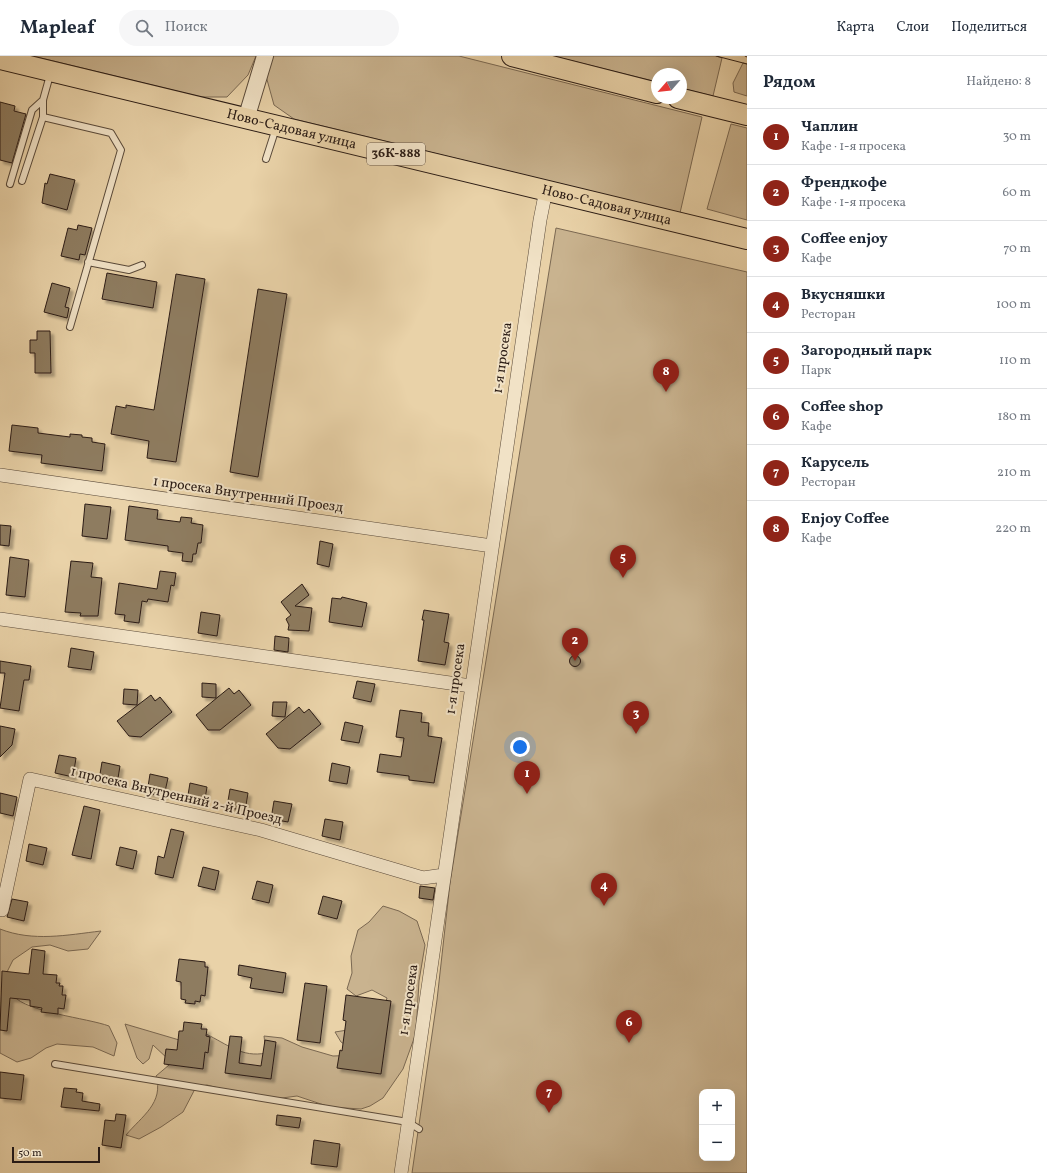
<!DOCTYPE html>
<html lang="ru">
<meta charset="utf-8">
<style>
body{margin:0;font-family:Vollkorn,serif;background:#f6f6f7;color:#1f2937}
.controls{position:absolute;right:12px;bottom:12px;display:grid;overflow:hidden;border-radius:8px;box-shadow:0 4px 16px #0002}
.controls button{width:36px;height:36px;display:grid;place-items:center;padding:0;border:0;border-bottom:1px solid #e0e1e3;background:#fff;color:#1f2937;font:20px sans-serif}
.compass{position:absolute;left:651px;top:12px;width:36px;height:36px;border-radius:50%;background:#fff;box-shadow:0 4px 16px #0002;rotate:242deg}
.scale{position:absolute;left:12px;bottom:10px;width:88px;box-sizing:border-box;padding-left:4px;border:2px solid #2b1c15;border-top:0;font-size:11px;line-height:14px;white-space:nowrap;color:#2b1c15;-webkit-text-stroke:3px #f1e2c6;paint-order:stroke}
.you{position:absolute;left:520px;top:691px;width:14px;height:14px;margin:-10px;border:3px solid #fff;border-radius:50%;background:#1a73e8;box-shadow:0 0 0 6px #1a73e833}
.badge{display:grid;place-items:center;width:26px;height:26px;border-radius:50%;background:#8f2418;color:#fff;font-size:13px;font-weight:700}
.pin{position:absolute;translate:-50% -33px;filter:drop-shadow(0 1px 2px #0008)}
.pin::after{content:'';position:absolute;top:21px;width:14px;height:12px;background:inherit;clip-path:polygon(0 0,100% 0,50% 100%)}
.list{margin:0;padding:0;list-style:none}
h2{display:flex;justify-content:space-between;align-items:center;height:52px;margin:0;padding:0 16px;font-size:17px}
h2 small{font-size:13px;font-weight:400;color:#747a83}
.list li{display:grid;grid-template-columns:26px 1fr auto;gap:12px;align-items:center;box-sizing:border-box;height:56px;padding:0 16px;border-top:1px solid #e0e1e3}
.list b{display:block;font-size:15px;white-space:nowrap}
.list p{margin:0;font-size:13px;white-space:nowrap;color:#747a83}
.list em{font-size:13px;font-style:normal;color:#747a83}
.icon{flex:none;width:22px;height:22px;fill:none;stroke:currentColor;stroke-width:2;stroke-linecap:round;stroke-linejoin:round}
.map{position:relative;flex:none;width:747px;height:1117px;overflow:hidden}
header{display:flex;align-items:center;gap:24px;box-sizing:border-box;height:56px;padding:0 20px;background:#fff;border-bottom:1px solid #e0e1e3}
header strong{font-size:19px}
nav{display:flex;gap:22px;margin-inline-start:auto;font-size:14px}
.search{width:280px;height:36px;background:#f6f6f7;display:flex;align-items:center;gap:10px;box-sizing:border-box;padding:0 14px;border-radius:22px;color:#747a83;font-size:15px}
main{display:flex}
aside{flex:1;background:#fff}
.map>svg:first-child{display:block}
.green{fill:#c9b38f;stroke:#7a6852;fill-rule:evenodd}
.building{fill:#8e7b61;stroke:#2b1c15;filter:url(#shadow)}
.lines{fill:none;stroke-linecap:round;stroke-linejoin:round}
.service-casing{stroke:#5a4a3a;stroke-width:8}
.minor-casing{stroke:#5a4a3a;stroke-width:14}
.tertiary-casing{stroke:#5a4a3a;stroke-width:18}
.primary-casing{stroke:#2b1c15;stroke-width:22}
.service{stroke:#f1e2c6;stroke-width:6}
.minor{stroke:#f1e2c6;stroke-width:13}
.tertiary{stroke:#f1e2c6;stroke-width:16}
.primary{stroke:#e9d2a8;stroke-width:20}
.tram{stroke:#2b1c15;stroke-width:1}
.labels{text-anchor:middle;dominant-baseline:central;stroke-width:4;stroke-linejoin:round;paint-order:stroke}
.shield{fill:#f1e2c6;stroke:#66574a;stroke-width:1}
.shield-label{font-size:13px;font-weight:bold;fill:#2b1c15}
.street-label{font-size:14px;fill:#2b1c15;stroke:#f1e2c6}
</style>
<header>
<strong>Mapleaf</strong>
<div class="search"><svg class="icon" aria-label="search" viewBox="0 0 24 24"><circle cx="10" cy="10" r="6"/><path d="M15 15l6 6"/></svg>Поиск</div>
<nav><a>Карта</a><a>Слои</a><a>Поделиться</a></nav>
</header>
<main>
<div class="map">
<svg width="747" height="1117" viewBox="0 0 747 1117">
<defs>
<filter id="shadow"><feDropShadow dx="3.5" dy="3.5" stdDeviation="1" flood-color="#0004"/></filter>
</defs>
<rect width="100%" height="100%" fill="#e9d2a8"/>
<filter id="stains"><feTurbulence type="fractalNoise" baseFrequency=".005" numOctaves="4"/><feColorMatrix values="0 0 0 0 .2 0 0 0 0 .09 0 0 0 0 .02 0 0 0 .5 -.17"/></filter>
<radialGradient id="worn" r=".72"><stop offset=".6" stop-color="#630" stop-opacity="0"/><stop offset="1" stop-color="#630" stop-opacity=".3"/></radialGradient>
<path class="green" d="M 33,0 L 256,0 L 248,19 L 227,41 L 201,41 Z
M 269,0 L 459,0 L 702,61 L 680,157 L 294,63 L 274,49 L 266,20 Z
M 553,0 L 716,0 L 722,2 L 713,40 L 681,32 L 681,18 L 657,18 L 657,26 Z
M 743,7 L 747,8 L 747,40 L 734,36 L 733,27 Z
M 731,68 L 747,72 L 747,164 L 707,153 Z
M 556,172 L 747,216 L 747,1117 L 412,1117 L 437,944 L 450,827 ZM 702,1036 L 732,1036 L 732,1102 L 702,1102 Z
M 383,850 L 399,855 L 417,865 L 425,889 L 419,925 L 416,977 L 403,1013 L 383,1042 L 370,1050 L 361,1053 L 330,1051 L 297,1040 L 282,1042 L 245,1039 L 207,1029 L 196,1031 L 183,1056 L 161,1071 L 139,1083 L 126,1079 C 142,1060 164,1047 156,1020 L 169,1009 L 168,1003 L 153,989 L 149,1003 L 143,1008 L 137,1002 L 125,968 L 186,986 L 206,978 C 227,988 242,1002 266,997 L 264,980 L 282,982 L 302,991 L 333,1000 L 361,999 L 341,986 L 335,976 L 360,972 L 380,964 L 387,942 L 372,934 L 356,940 L 347,933 L 352,917 L 351,900 L 358,874 L 369,866 Z
M 0,873 C 33,886 67,879 101,875 L 88,893 L 68,895 L 50,889 L 32,891 L 13,904 L 5,920 C 8,926 10,934 14,940 C 26,956 87,962 109,970 L 117,987 L 114,1000 L 93,991 L 57,988 L 46,992 L 31,1002 L 17,1006 L 0,997 Z"/>
<path class="building" d="M 0,46 L 15,50 L 14,55 L 26,58 L 12,107 L 0,104 Z
M 50,118 L 75,124 L 67,154 L 42,147 L 45,127 L 47,128 Z
M 78,169 L 92,172 L 85,199 L 80,198 L 79,204 L 61,200 L 68,172 L 77,174 Z
M 107,217 L 157,226 L 153,252 L 102,243 Z
M 176,218 L 205,223 L 176,406 L 147,402 L 149,385 L 111,378 L 116,350 L 126,352 L 126,349 L 154,354 Z
M 52,227 L 70,232 L 65,251 L 69,252 L 67,262 L 44,256 Z
M 258,233 L 287,238 L 258,421 L 230,416 Z
M 37,275 L 50,275 L 51,317 L 35,317 L 35,297 L 30,297 L 30,284 L 37,284 Z
M 12,369 L 38,372 L 38,377 L 70,381 L 70,378 L 82,379 L 82,381 L 92,382 L 92,386 L 105,388 L 102,415 L 41,407 L 42,399 L 9,395 Z
M 85,448 L 111,451 L 107,483 L 82,480 Z
M 129,450 L 158,454 L 157,463 L 180,466 L 181,461 L 192,462 L 191,467 L 203,469 L 201,487 L 198,487 L 196,498 L 193,498 L 192,506 L 182,505 L 183,497 L 168,495 L 168,490 L 125,484 Z
M 0,469 L 11,470 L 9,490 L 0,489 Z
M 320,485 L 333,488 L 329,511 L 317,508 Z
M 10,501 L 29,504 L 25,541 L 6,539 Z
M 71,505 L 93,507 L 91,521 L 102,522 L 98,560 L 80,560 L 81,557 L 65,556 Z
M 160,515 L 176,517 L 174,530 L 171,529 L 168,546 L 148,543 L 147,546 L 142,545 L 139,567 L 124,565 L 125,559 L 115,558 L 119,527 L 157,533 Z
M 302,528 L 309,539 L 295,550 L 312,552 L 309,575 L 288,574 L 289,569 L 286,563 L 291,559 L 281,546 Z
M 342,541 L 367,547 L 362,571 L 329,566 L 332,542 L 341,543 Z
M 424,554 L 449,558 L 444,586 L 449,587 L 445,609 L 418,605 L 424,564 L 422,564 Z
M 201,556 L 220,559 L 217,580 L 198,577 Z
M 275,580 L 289,582 L 288,596 L 274,594 Z
M 71,592 L 94,596 L 91,614 L 68,611 Z
M569.5 605a5.5 5.5 0 1 1 11 0a5.5 5.5 0 1 1-11 0Z
M 0,605 L 31,610 L 29,624 L 24,624 L 19,655 L 0,652 L 5,617 L 0,617 Z
M 357,625 L 375,628 L 371,646 L 353,642 Z
M 202,627 L 216,628 L 216,642 L 202,641 Z
M 229,632 L 234,638 L 239,634 L 251,649 L 220,674 L 208,674 L 196,659 Z
M 124,633 L 138,634 L 137,649 L 123,648 Z
M 151,639 L 155,645 L 160,641 L 172,656 L 141,681 L 129,680 L 117,665 Z
M 273,646 L 287,646 L 285,661 L 272,660 Z
M 299,651 L 304,657 L 309,653 L 321,668 L 290,693 L 278,692 L 266,678 Z
M 400,654 L 422,657 L 421,666 L 429,667 L 428,680 L 442,682 L 434,727 L 409,724 L 409,720 L 377,716 L 380,698 L 401,701 L 404,682 L 396,681 Z
M 345,666 L 363,670 L 359,687 L 341,684 Z
M 0,670 L 15,673 L 12,689 L 0,701 Z
M 59,699 L 76,702 L 73,721 L 55,717 Z
M 102,706 L 120,710 L 117,728 L 99,724 Z
M 332,707 L 350,711 L 347,728 L 329,725 Z
M 150,718 L 168,722 L 164,740 L 147,737 Z
M 190,727 L 207,731 L 204,749 L 187,745 Z
M 230,733 L 248,737 L 245,755 L 227,751 Z
M 0,737 L 17,741 L 13,760 L 0,757 Z
M 274,745 L 292,748 L 288,766 L 271,763 Z
M 84,750 L 100,754 L 91,803 L 72,799 Z
M 325,763 L 343,766 L 340,784 L 322,780 Z
M 171,773 L 184,776 L 173,822 L 155,818 L 158,800 L 164,802 Z
M 29,788 L 47,792 L 43,809 L 26,805 Z
M 120,791 L 137,795 L 133,813 L 116,809 Z
M 203,811 L 219,815 L 215,834 L 198,830 Z
M 257,825 L 273,829 L 269,847 L 252,843 Z
M 420,830 L 435,832 L 433,844 L 419,842 Z
M 323,840 L 342,845 L 337,863 L 318,858 Z
M 12,843 L 28,846 L 24,865 L 7,861 Z
M 32,893 L 45,895 L 43,918 L 57,919 L 56,927 L 60,927 L 59,930 L 63,930 L 62,939 L 66,939 L 64,953 L 58,952 L 58,958 L 41,956 L 42,952 L 30,950 L 30,944 L 10,942 L 7,975 L 0,974 L 2,915 L 29,918 Z
M 179,903 L 205,906 L 205,911 L 208,911 L 205,940 L 201,939 L 200,946 L 195,945 L 195,948 L 185,947 L 186,944 L 181,943 L 181,926 L 176,925 Z
M 239,909 L 286,917 L 283,937 L 250,932 L 252,922 L 238,919 Z
M 305,927 L 327,930 L 320,987 L 297,984 Z
M 346,939 L 391,945 L 381,1018 L 337,1012 L 340,994 L 342,995 L 346,965 L 343,964 Z
M 184,966 L 202,968 L 201,973 L 207,973 L 206,980 L 210,981 L 208,997 L 205,996 L 203,1013 L 164,1008 L 166,993 L 177,994 L 179,975 L 183,975 Z
M 230,980 L 242,981 L 239,1007 L 261,1010 L 265,984 L 276,986 L 271,1023 L 225,1017 Z
M 0,1016 L 24,1019 L 21,1044 L 0,1042 Z
M 64,1032 L 77,1033 L 76,1036 L 83,1037 L 82,1045 L 100,1048 L 99,1055 L 61,1051 Z
M 116,1058 L 126,1059 L 121,1092 L 102,1089 L 105,1064 L 115,1065 Z
M 277,1059 L 301,1062 L 299,1072 L 276,1069 Z
M 314,1084 L 340,1088 L 337,1111 L 311,1108 Z"/>
<g class="lines">
<g class="service-casing">
<path id="service" d="M 43,61 L 111,77 L 121,94 L 70,271
M 266,103 L 276,72
M 22,125 L 43,61 L 43,44 L 50,19
M 10,128 L 32,54 L 43,44
M 88,206 L 129,214 L 142,209
M 55,1008 L 408,1066 L 419,1073"/>
</g>
<g class="minor-casing">
<path id="minor" d="M 0,419 L 492,490
M 0,563 L 471,630
M 2,854 L 30,723 L 261,774 L 423,822 L 444,819
M 401,1117 L 540,164 L 546,134"/>
</g>
<g class="tertiary-casing">
<path id="tertiary" d="M 246,63 L 265,0"/>
</g>
<g class="primary-casing">
<g id="primary">
<path d="M 512,0 L 657,37"/>
<path id="s1" d="M 0,3 L 747,183"/>
<path d="M 678,42 L 747,59"/>
</g>
</g>
<use href="#service" class="service"/>
<use href="#minor" class="minor"/>
<use href="#tertiary" class="tertiary"/>
<use href="#primary" class="primary"/>
<path class="tram" d="M 716,0 L 747,8
M 745,0 L 747,1"/>
</g>
<g class="labels">
<rect class="shield" x="367" y="87" width="58" height="22" rx="3"/>
<g class="shield-label">
<text x="396" y="98">36К-888</text>
</g>
<g class="street-label">
<text stroke="none"><textPath href="#s1" startOffset="300">Ново-Садовая улица</textPath></text>
<text stroke="none"><textPath href="#s1" startOffset="624">Ново-Садовая улица</textPath></text>
<text transform="translate(503 302) rotate(-82)">1-я просека</text>
<text transform="translate(248 439) rotate(8)">1 просека Внутренний Проезд</text>
<text transform="translate(456 623) rotate(-82)">1-я просека</text>
<text transform="translate(176 740) rotate(13)">1 просека Внутренний 2-й Проезд</text>
<text transform="translate(409 944) rotate(-82)">1-я просека</text>
</g>
</g>
<rect width="100%" height="100%" filter="url(#stains)"/>
<rect width="100%" height="100%" fill="url(#worn)"/>
</svg>
<div class="controls">
<button>+</button>
<button>−</button>
</div>
<svg class="compass" viewBox="-18 -18 36 36"><path d="M0-13l5 13h-10z" fill="#e53935"/><path d="M0 13l5-13h-10z" fill="#747a83"/></svg>
<div class="scale">50 m</div>
<div class="you"></div>
<div class="pin badge" style="left:527px;top:738px">1</div>
<div class="pin badge" style="left:575px;top:605px">2</div>
<div class="pin badge" style="left:636px;top:678px">3</div>
<div class="pin badge" style="left:604px;top:850px">4</div>
<div class="pin badge" style="left:623px;top:522px">5</div>
<div class="pin badge" style="left:629px;top:987px">6</div>
<div class="pin badge" style="left:549px;top:1057px">7</div>
<div class="pin badge" style="left:666px;top:336px">8</div>
</div>
<aside>
<h2>Рядом<small>Найдено: 8</small></h2>
<ul class="list">
<li><span class="badge">1</span><div><b>Чаплин</b><p>Кафе · 1-я просека</p></div><em>30 m</em></li>
<li><span class="badge">2</span><div><b>Френдкофе</b><p>Кафе · 1-я просека</p></div><em>60 m</em></li>
<li><span class="badge">3</span><div><b>Coffee enjoy</b><p>Кафе</p></div><em>70 m</em></li>
<li><span class="badge">4</span><div><b>Вкусняшки</b><p>Ресторан</p></div><em>100 m</em></li>
<li><span class="badge">5</span><div><b>Загородный парк</b><p>Парк</p></div><em>110 m</em></li>
<li><span class="badge">6</span><div><b>Coffee shop</b><p>Кафе</p></div><em>180 m</em></li>
<li><span class="badge">7</span><div><b>Карусель</b><p>Ресторан</p></div><em>210 m</em></li>
<li><span class="badge">8</span><div><b>Enjoy Coffee</b><p>Кафе</p></div><em>220 m</em></li>
</ul>
</aside>
</main>
